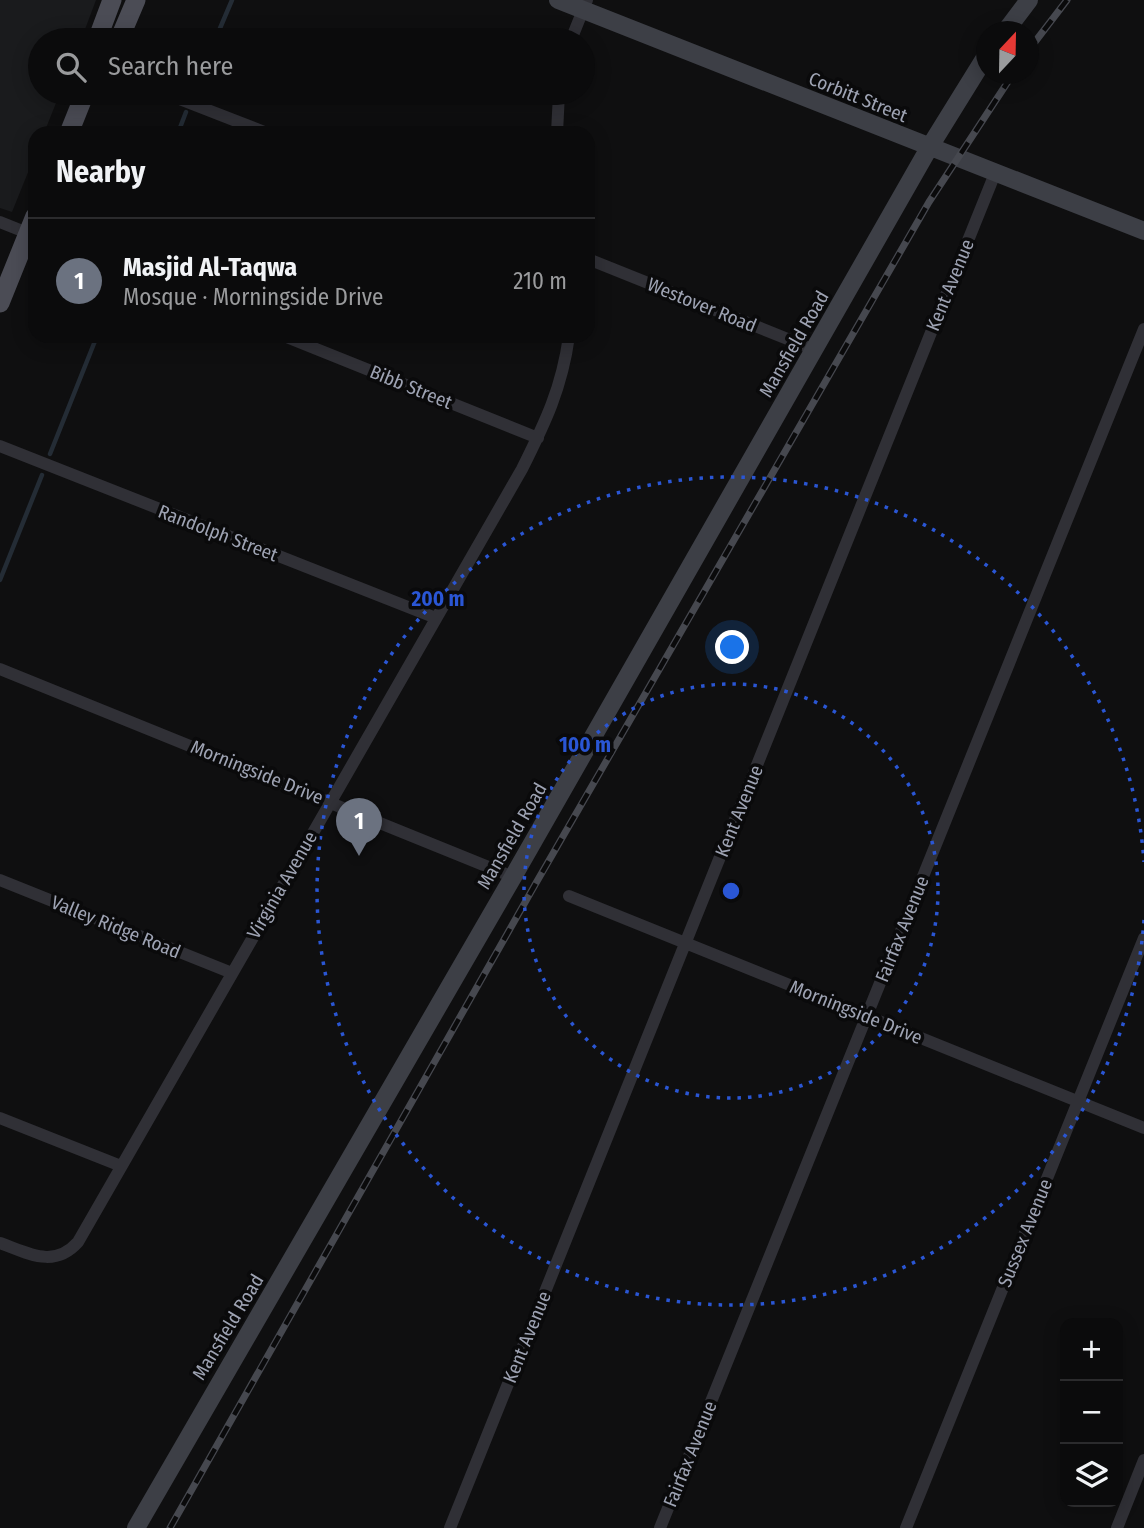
<!DOCTYPE html>
<meta charset="utf-8">
<style>
body{margin:0;font-family:"Fira Sans Condensed",sans-serif;background:#141415;color:#f1f3f6}
.controls{position:absolute;right:21px;bottom:21px;display:grid;overflow:hidden;border-radius:14px;box-shadow:0 4px 18px #0003}
.controls button{width:63px;height:63px;display:grid;place-items:center;padding:0;border:0;border-bottom:2px solid #2b2b2d;background:#0b0b0c;color:#f1f3f6;font:35px sans-serif}
.compass{position:absolute;left:976px;top:21px;width:63px;height:63px;border-radius:50%;background:#0b0b0c;box-shadow:0 4px 18px #0003;rotate:22deg}
.you{position:absolute;left:733px;top:648px;width:24px;height:24px;margin:-18px;border:5px solid #fff;border-radius:50%;background:#1a73e8;box-shadow:0 0 0 10px #1a73e833}
.badge{display:grid;place-items:center;width:46px;height:46px;border-radius:50%;background:#7c3aed;color:#fff;font-size:23px;font-weight:700}
.pin{position:absolute;translate:-50% -58px;filter:drop-shadow(0 2px 4px #0008)}
.pin::after{content:'';position:absolute;top:37px;width:24px;height:21px;background:inherit;clip-path:polygon(0 0,100% 0,50% 100%)}
.list{margin:0;padding:0;list-style:none}
h2{display:flex;justify-content:space-between;align-items:center;height:91px;margin:0;padding:0 28px;font-size:30px}
h2 small{font-size:23px;font-weight:400;color:#9a9b9d}
.list li{display:grid;grid-template-columns:46px 1fr auto;gap:21px;align-items:center;box-sizing:border-box;height:126px;padding:0 28px;border-top:2px solid #2b2b2d}
.list b{display:block;font-size:26px;white-space:nowrap}
.list p{margin:0;font-size:23px;white-space:nowrap;color:#9a9b9d}
.list em{font-size:23px;font-style:normal;color:#9a9b9d}
.icon{flex:none;width:38px;height:38px;fill:none;stroke:currentColor;stroke-width:2;stroke-linecap:round;stroke-linejoin:round}
.map{position:relative;flex:none;width:1144px;height:1528px;overflow:hidden}
.search{position:absolute;background:#0b0b0c;box-shadow:0 4px 18px #0003;left:28px;top:28px;width:567px;height:77px;display:flex;align-items:center;gap:18px;box-sizing:border-box;padding:0 24px;border-radius:38px;color:#9a9b9d;font-size:26px}
.panel{position:absolute;background:#0b0b0c;box-shadow:0 4px 18px #0003;left:28px;top:126px;width:567px;height:217px;border-radius:21px}
.map>svg:first-child{display:block}
.built{fill:#1a1b1d}
.lines{fill:none;stroke-linecap:round;stroke-linejoin:round}
.stream{stroke:#242c35;stroke-width:4.5}
.street{stroke:#303036;stroke-width:12}
.secondary{stroke:#3d3f46;stroke-width:18}
.primary{stroke:#4b4c55;stroke-width:19}
.rail-casing{stroke:#46484f;stroke-width:7}
.rail{stroke:#0a0a0b;stroke-width:4.5;stroke-dasharray:13;stroke-linecap:butt}
.ring{fill:none;stroke:#2a56d4;stroke-width:3.5;stroke-dasharray:3.5 7}
.labels{text-anchor:middle;dominant-baseline:central;stroke-width:7;stroke-linejoin:round;paint-order:stroke}
.street-label{font-size:19px;fill:#9ea3b3;stroke:#0a0a0b}
.centre{fill:#2a56d4;stroke:#0a0a0b;stroke-width:3.5}
.ring-label{font-size:21px;text-anchor:middle;font-weight:bold;fill:#2a56d4;stroke:#0a0a0b;stroke-width:7;stroke-linejoin:round;paint-order:stroke}
</style>
<div class="map">
<svg width="1144" height="1528" viewBox="0 0 1144 1528">
<rect width="100%" height="100%" fill="#0f0f10"/>
<path class="built" d="M 0,0 L 96,0 L 81,40 L 40,40 L 40,93 L 60,93 L 44,133 L 35,133 L 35,155 L 12,212 L 0,208 Z"/>
<g class="lines">
<path class="stream" d="M 215,40 L 232,0
M 178,133 L 186,112
M 50,454 L 97,336
M 0,580 L 42,475"/>
<path class="street" d="M 571,40 L 587,0
M 164,93 L 267,133
M 557,133 L 559,93
M 0,222 L 35,236
M 588,259 L 815,350
M 284,336 L 538,438
M 0,446 L 436,618
M 0,669 L 513,877
M 0,880 L 232,973
M 569,896 L 1144,1128
M 0,1118 L 121,1166
M 0,1243 C 28,1253 54,1269 78,1242 L 522,469 C 545,423 562,388 569,336
M 450,1528 L 996,171
M 660,1528 L 1144,329
M 906,1528 L 1144,938
M 1117,1528 L 1144,1460"/>
<path class="secondary" d="M 558,0 L 1144,231
M 1005,32 L 1029,0
M 136,1528 L 513,877 L 929,148 L 986,56"/>
<path class="primary" d="M 97,40 L 112,0
M 119,40 L 136,0
M 69,133 L 85,93
M 0,303 L 35,216"/>
<g class="rail-casing">
<path id="rail" d="M 1028,51 L 1067,0
M 170,1528 L 536,883 L 929,202 L 1013,74"/>
</g>
<use href="#rail" class="rail"/>
</g>
<g class="ring">
<circle cx="731" cy="891" r="207"/>
<path d="M1144 920A414 414 0 1 1 1144 862"/>
</g>
<g class="labels">
<g class="street-label">
<text transform="translate(858 97) rotate(22)">Corbitt Street</text>
<text transform="translate(950 285) rotate(-68)">Kent Avenue</text>
<text transform="translate(702 305) rotate(22)">Westover Road</text>
<text transform="translate(794 344) rotate(-60)">Mansfield Road</text>
<text transform="translate(411 387) rotate(22)">Bibb Street</text>
<text transform="translate(218 533) rotate(21)">Randolph Street</text>
<text transform="translate(257 772) rotate(22)">Morningside Drive</text>
<text transform="translate(739 811) rotate(-68)">Kent Avenue</text>
<text transform="translate(512 836) rotate(-60)">Mansfield Road</text>
<text transform="translate(282 885) rotate(-60)">Virginia Avenue</text>
<text transform="translate(116 927) rotate(22)">Valley Ridge Road</text>
<text transform="translate(902 929) rotate(-68)">Fairfax Avenue</text>
<text transform="translate(856 1012) rotate(22)">Morningside Drive</text>
<text transform="translate(1025 1233) rotate(-68)">Sussex Avenue</text>
<text transform="translate(228 1327) rotate(-59)">Mansfield Road</text>
<text transform="translate(527 1337) rotate(-68)">Kent Avenue</text>
<text transform="translate(690 1454) rotate(-68)">Fairfax Avenue</text>
</g>
</g>
<circle cx="731" cy="891" r="10" class="centre"/>
<g class="ring-label">
<text x="438" y="606">200 m</text>
<text x="585" y="752">100 m</text>
</g>
</svg>
<div class="controls">
<button>+</button>
<button>−</button>
<button><svg class="icon" aria-label="layers" viewBox="0 0 24 24"><path d="M12 4l9 5-9 5-9-5zM3 14l9 5 9-5"/></svg></button>
</div>
<svg class="compass" viewBox="-18 -18 36 36"><path d="M0-13l5 13h-10z" fill="#e53935"/><path d="M0 13l5-13h-10z" fill="#9a9b9d"/></svg>
<div class="you"></div>
<div class="pin badge" style="left:359px;top:856px;background:#6b7280">1</div>
<div class="search"><svg class="icon" aria-label="search" viewBox="0 0 24 24"><circle cx="10" cy="10" r="6"/><path d="M15 15l6 6"/></svg>Search here</div>
<section class="panel">
<h2>Nearby<small></small></h2>
<ul class="list">
<li><span class="badge" style="background:#6b7280">1</span><div><b>Masjid Al-Taqwa</b><p>Mosque · Morningside Drive</p></div><em>210 m</em></li>
</ul>
</section>
</div>
